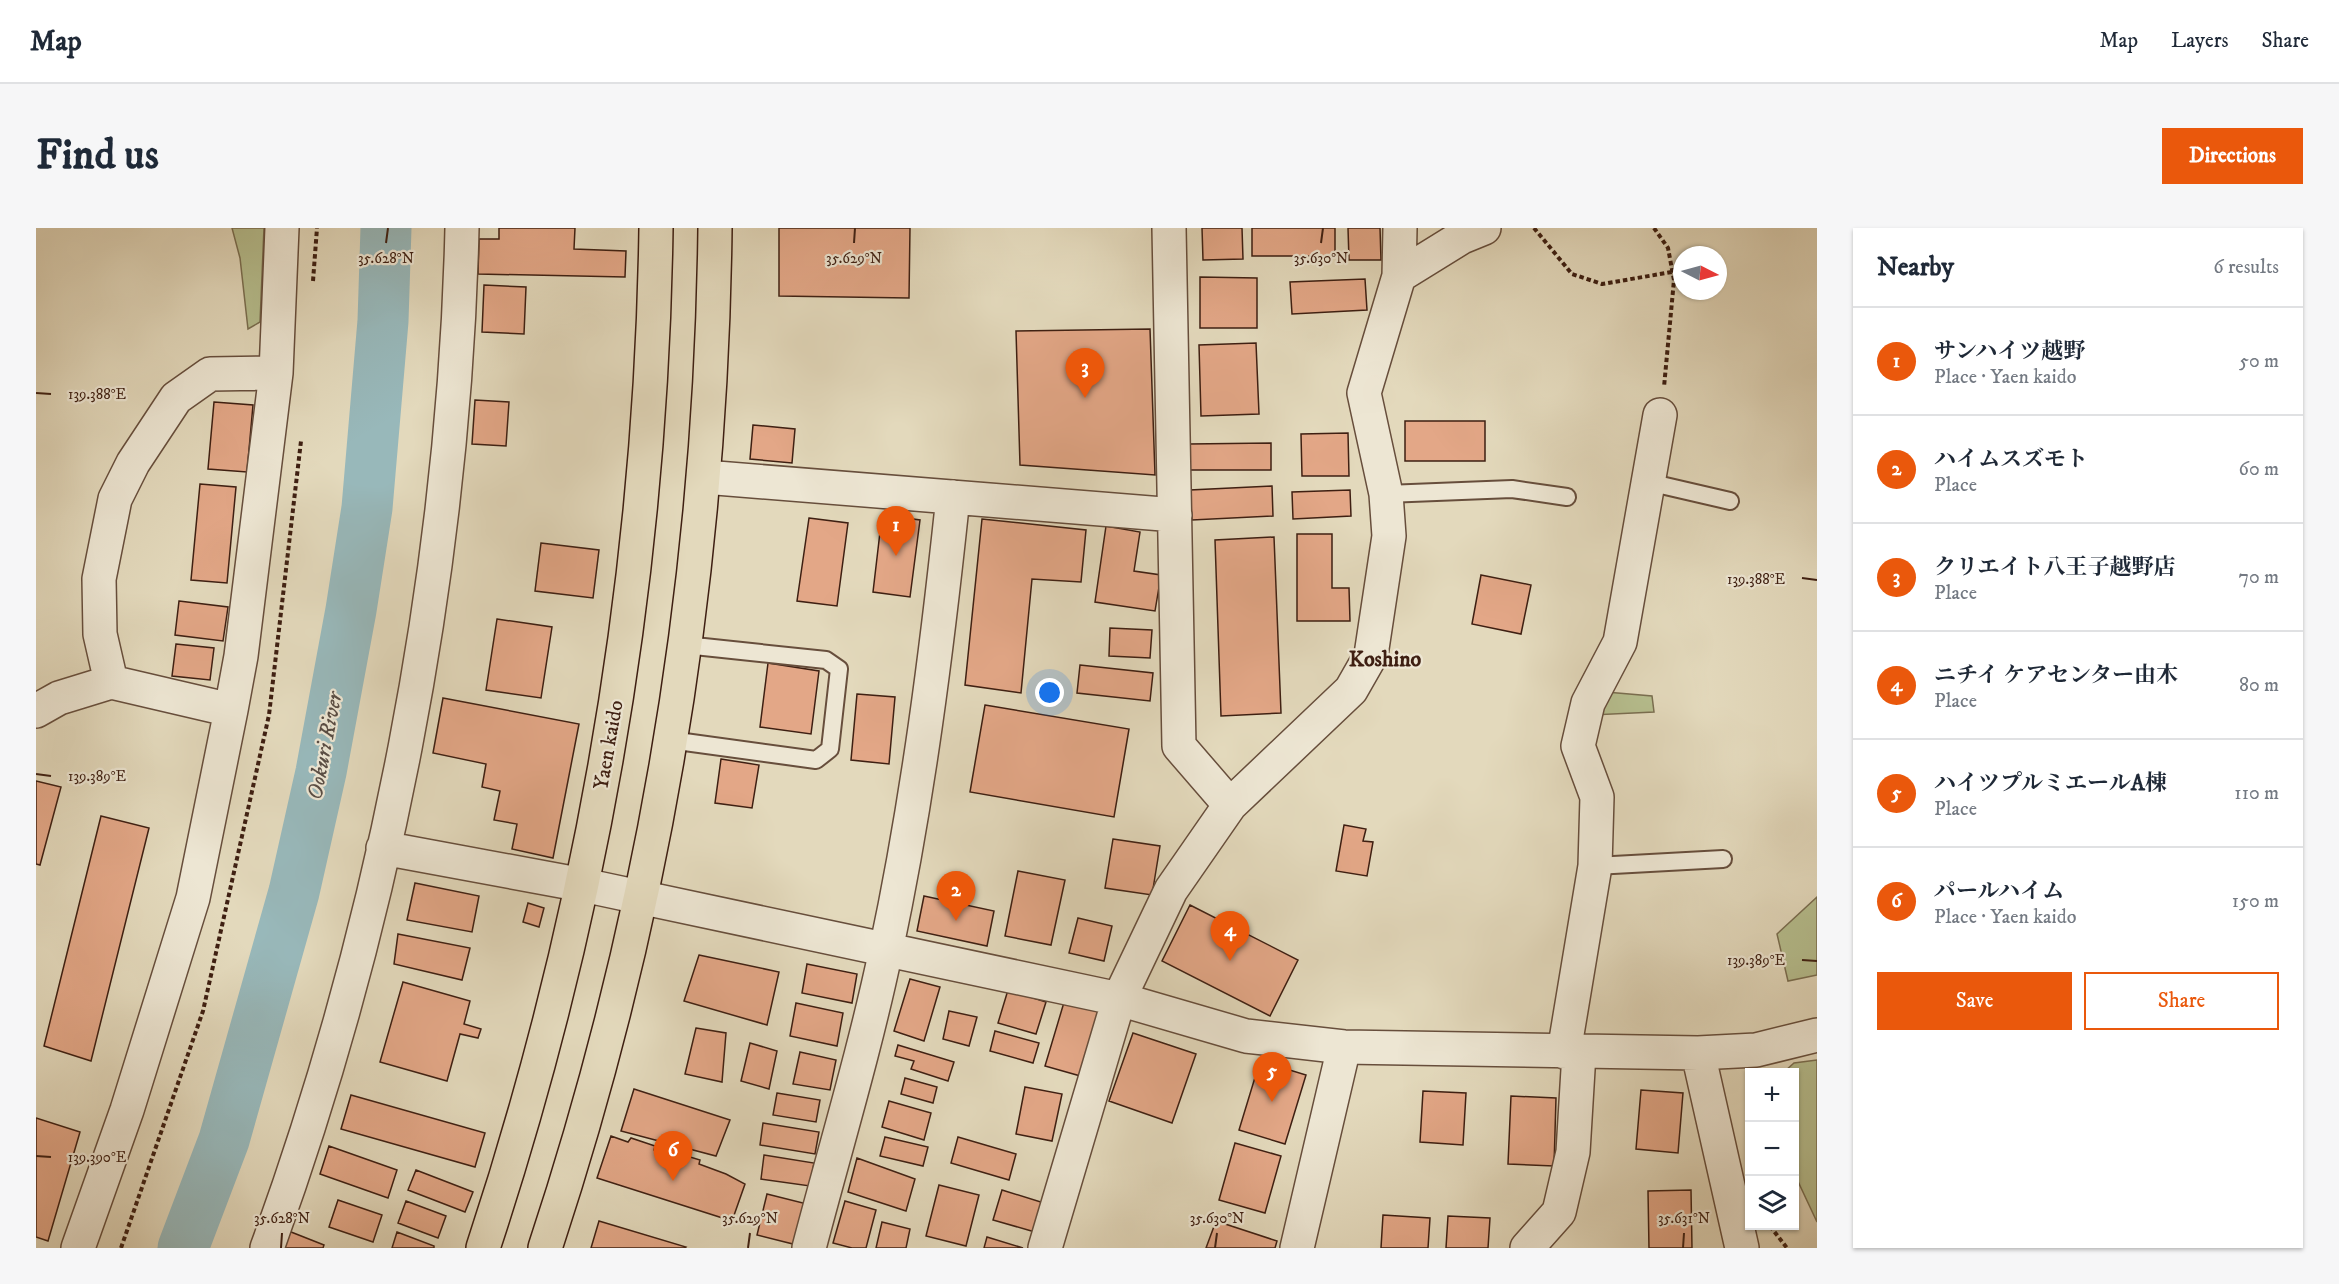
<!DOCTYPE html>
<meta charset="utf-8">
<style>
body{margin:0;font-family:"IM FELL DW Pica","Noto Serif JP",serif;background:#f6f6f7;color:#1f2937}
.controls{position:absolute;right:18px;bottom:18px;display:grid;overflow:hidden;border-radius:0px;box-shadow:0 2px 4px #0004}
.controls button{width:54px;height:54px;display:grid;place-items:center;padding:0;border:0;border-bottom:2px solid #e0e1e3;background:#fff;color:#1f2937;font:30px sans-serif}
.compass{position:absolute;left:1637px;top:18px;width:54px;height:54px;border-radius:50%;background:#fff;box-shadow:0 2px 4px #0004;rotate:96deg}
.you{position:absolute;left:1014px;top:465px;width:21px;height:21px;margin:-15px;border:4px solid #fff;border-radius:50%;background:#1a73e8;box-shadow:0 0 0 9px #1a73e833}
.badge{display:grid;place-items:center;width:39px;height:39px;border-radius:50%;background:#ea580c;color:#fff;font-size:20px;font-weight:700}
.pin{position:absolute;translate:-50% -50px;filter:drop-shadow(0 2px 3px #0008)}
.pin::after{content:'';position:absolute;top:32px;width:21px;height:18px;background:inherit;clip-path:polygon(0 0,100% 0,50% 100%)}
.list{margin:0;padding:0;list-style:none}
h2{display:flex;justify-content:space-between;align-items:center;height:78px;margin:0;padding:0 24px;font-size:26px}
h2 small{font-size:20px;font-weight:400;color:#747a83}
.list li{display:grid;grid-template-columns:39px 1fr auto;gap:18px;align-items:center;box-sizing:border-box;height:108px;padding:0 24px;border-top:2px solid #e0e1e3}
.list b{display:block;font-size:22px;white-space:nowrap}
.list p{margin:0;font-size:20px;white-space:nowrap;color:#747a83}
.list em{font-size:20px;font-style:normal;color:#747a83}
.actions{display:flex;gap:12px;padding:18px 24px}
.actions a{flex:1;padding:14px 0;border:2px solid #ea580c;border-radius:0px;text-align:center;font-size:21px;color:#ea580c}
.actions .main{background:#ea580c;color:#fff}
.icon{flex:none;width:33px;height:33px;fill:none;stroke:currentColor;stroke-width:2;stroke-linecap:round;stroke-linejoin:round}
.map{position:relative;flex:none;width:1781px;height:1020px;overflow:hidden;border-radius:0px}
header{display:flex;align-items:center;gap:36px;box-sizing:border-box;height:84px;padding:0 30px;background:#fff;border-bottom:2px solid #e0e1e3}
header strong{font-size:28px}
nav{display:flex;gap:33px;margin-inline-start:auto;font-size:21px}
.intro{display:flex;align-items:center;justify-content:space-between;box-sizing:border-box;height:144px;padding:0 36px}
h1{margin:0;font-size:42px}
.button{padding:15px 27px;border-radius:0px;background:#ea580c;color:#fff;font-size:21px;font-weight:700}
main{display:flex;gap:36px;padding:0 36px}
aside{flex:1;background:#fff;border-radius:0px;box-shadow:0 2px 4px #0004}
.map>svg:first-child{display:block}
.green{fill:#b6be8e;stroke:#7a6e50;stroke-width:1.5}
.lines{fill:none;stroke-linecap:round;stroke-linejoin:round}
.river{stroke:#98b8ba;stroke-width:51}
.building{fill:#e3a787;stroke:#3e1f12;stroke-width:1.5}
.lane-casing{stroke:#674e3c;stroke-width:20}
.street-casing{stroke:#674e3c;stroke-width:36}
.primary-casing{stroke:#3e1f12;stroke-width:36}
.path{stroke:#3e1f12;stroke-width:4;stroke-dasharray:4.5 3;stroke-linecap:butt}
.lane{stroke:#ede6d3;stroke-width:16}
.street{stroke:#ede6d3;stroke-width:33}
.primary{stroke:#e3d9bc;stroke-width:33}
.ticks{fill:none;stroke:#3e1f12;stroke-width:2}
.labels{text-anchor:middle;dominant-baseline:central;stroke-width:4.5;stroke-linejoin:round;paint-order:stroke}
.street-label{font-size:21px;fill:#3e1f12;stroke:#ede6d3}
.neighbourhood-label{font-size:22px;font-weight:bold;fill:#3e1f12;stroke:#ede6d3}
.water-label{font-size:22px;font-style:italic;fill:#594d44;stroke:#ede6d3}
.ticks-label{font-size:15px;text-anchor:middle;fill:#3e1f12;stroke:#ede6d3;stroke-width:4.5;stroke-linejoin:round;paint-order:stroke}
</style>
<header>
<strong>Map</strong>
<nav><a>Map</a><a>Layers</a><a>Share</a></nav>
</header>
<div class="intro"><h1>Find us</h1><a class="button">Directions</a></div>
<main>
<div class="map">
<svg width="1781" height="1020" viewBox="0 0 1781 1020">
<rect width="100%" height="100%" fill="#e3d9bc"/>
<filter id="stains"><feTurbulence type="fractalNoise" baseFrequency=".00333" numOctaves="4"/><feColorMatrix values="0 0 0 0 .2 0 0 0 0 .09 0 0 0 0 .02 0 0 0 .5 -.17"/></filter>
<radialGradient id="worn" r=".72"><stop offset=".6" stop-color="#630" stop-opacity="0"/><stop offset="1" stop-color="#630" stop-opacity=".3"/></radialGradient>
<path class="green" d="M 196,0 L 228,0 L 224,94 L 212,101 L 204,30 Z
M 1570,464 L 1616,468 L 1618,484 L 1556,487 Z
M 1781,669 L 1781,747 L 1752,753 L 1741,706 Z
M 1781,832 L 1781,994 L 1759,947 L 1758,844 L 1748,844 L 1758,835 Z"/>
<g class="lines">
<path class="river" d="M 147,1020 L 188,912 L 258,664 L 285,544 L 315,382 L 331,280 L 347,93 L 350,0"/>
</g>
<path class="building" d="M 463,0 L 539,0 L 538,21 L 590,23 L 589,49 L 442,46 L 443,11 L 463,11 Z
M 743,0 L 874,0 L 873,70 L 743,68 Z
M 1166,0 L 1206,0 L 1207,31 L 1167,32 Z
M 1216,0 L 1299,0 L 1299,28 L 1216,28 Z
M 1312,0 L 1344,0 L 1345,32 L 1313,32 Z
M 1164,49 L 1221,50 L 1221,100 L 1164,100 Z
M 1329,51 L 1331,82 L 1256,86 L 1254,54 Z
M 448,57 L 490,59 L 488,106 L 446,104 Z
M 1114,101 L 1119,247 L 984,237 L 980,103 Z
M 1220,115 L 1223,186 L 1165,188 L 1163,117 Z
M 439,172 L 473,174 L 470,218 L 436,216 Z
M 178,174 L 217,177 L 211,244 L 172,241 Z
M 1369,193 L 1449,193 L 1449,233 L 1369,233 Z
M 717,197 L 759,201 L 756,235 L 714,231 Z
M 1312,205 L 1313,248 L 1266,248 L 1265,206 Z
M 1235,215 L 1235,242 L 1154,242 L 1153,216 Z
M 164,256 L 200,259 L 191,355 L 155,352 Z
M 1236,258 L 1237,288 L 1156,292 L 1154,262 Z
M 1314,262 L 1315,288 L 1257,291 L 1256,264 Z
M 846,287 L 884,292 L 874,369 L 837,364 Z
M 773,290 L 812,295 L 801,378 L 761,373 Z
M 946,291 L 1050,302 L 1045,354 L 996,351 L 985,465 L 929,457 Z
M 1070,298 L 1104,304 L 1098,343 L 1125,347 L 1119,383 L 1059,374 Z
M 1261,306 L 1296,306 L 1296,360 L 1313,360 L 1314,393 L 1261,393 Z
M 1238,309 L 1245,485 L 1185,488 L 1179,312 Z
M 505,315 L 563,322 L 557,370 L 499,363 Z
M 1445,347 L 1495,357 L 1485,406 L 1436,396 Z
M 143,373 L 192,379 L 187,413 L 139,407 Z
M 461,391 L 516,399 L 505,470 L 450,462 Z
M 1074,400 L 1116,402 L 1114,430 L 1073,428 Z
M 140,416 L 178,420 L 174,452 L 136,448 Z
M 732,435 L 783,443 L 775,506 L 724,499 Z
M 1044,437 L 1117,445 L 1114,473 L 1041,465 Z
M 821,466 L 859,469 L 853,536 L 815,532 Z
M 407,470 L 543,496 L 517,630 L 476,621 L 481,596 L 458,592 L 464,563 L 446,559 L 450,536 L 397,525 Z
M 949,477 L 1093,501 L 1078,589 L 934,564 Z
M 685,531 L 723,537 L 716,580 L 679,575 Z
M 0,553 L 25,559 L 4,637 L 0,636 Z
M 65,588 L 113,600 L 55,833 L 8,818 Z
M 1308,597 L 1330,601 L 1327,613 L 1337,614 L 1331,648 L 1300,643 Z
M 1077,611 L 1124,618 L 1116,667 L 1069,660 Z
M 982,643 L 1029,652 L 1015,717 L 969,708 Z
M 379,655 L 443,668 L 436,704 L 371,692 Z
M 888,668 L 958,683 L 951,718 L 881,703 Z
M 492,675 L 508,680 L 503,699 L 487,694 Z
M 1154,677 L 1262,732 L 1234,788 L 1126,733 Z
M 1042,690 L 1076,698 L 1068,733 L 1033,725 Z
M 362,706 L 434,720 L 426,752 L 358,736 Z
M 663,727 L 743,744 L 731,797 L 648,773 Z
M 771,736 L 821,746 L 816,775 L 766,765 Z
M 874,751 L 904,759 L 888,813 L 858,803 Z
M 367,754 L 434,773 L 428,796 L 445,801 L 442,810 L 424,806 L 411,853 L 344,834 Z
M 972,762 L 1010,774 L 1000,806 L 962,795 Z
M 1029,771 L 1067,782 L 1048,849 L 1009,838 Z
M 760,775 L 807,785 L 801,818 L 754,808 Z
M 913,783 L 941,789 L 933,818 L 907,811 Z
M 660,800 L 690,805 L 686,854 L 649,846 Z
M 959,803 L 1003,815 L 997,835 L 954,823 Z
M 1097,805 L 1160,826 L 1136,895 L 1073,873 Z
M 714,815 L 741,823 L 733,861 L 705,853 Z
M 862,817 L 918,834 L 912,853 L 875,841 L 878,833 L 859,828 Z
M 764,824 L 800,832 L 794,862 L 757,856 Z
M 1224,833 L 1270,847 L 1249,916 L 1203,902 Z
M 869,850 L 901,859 L 897,875 L 865,866 Z
M 989,859 L 1026,866 L 1016,913 L 980,906 Z
M 598,861 L 694,892 L 680,928 L 585,903 Z
M 1605,862 L 1647,865 L 1642,925 L 1600,921 Z
M 1387,863 L 1430,865 L 1427,917 L 1384,914 Z
M 741,865 L 784,872 L 780,894 L 737,887 Z
M 315,867 L 449,905 L 439,939 L 305,901 Z
M 1475,868 L 1520,870 L 1518,938 L 1472,936 Z
M 853,873 L 895,885 L 888,912 L 846,899 Z
M 0,890 L 44,904 L 12,1013 L 0,1009 Z
M 727,895 L 783,904 L 779,926 L 724,917 Z
M 575,908 L 592,914 L 595,910 L 619,918 L 618,922 L 634,929 L 638,924 L 664,932 L 663,936 L 690,946 L 709,956 L 696,993 L 561,950 Z
M 849,909 L 892,919 L 887,938 L 844,928 Z
M 922,909 L 980,926 L 973,952 L 915,935 Z
M 1199,915 L 1245,928 L 1229,985 L 1183,972 Z
M 293,918 L 361,942 L 352,970 L 284,946 Z
M 728,927 L 778,935 L 774,958 L 725,951 Z
M 821,930 L 879,951 L 870,983 L 812,964 Z
M 380,942 L 437,964 L 429,984 L 372,962 Z
M 903,957 L 943,967 L 930,1018 L 890,1008 Z
M 966,962 L 1008,975 L 999,1004 L 957,992 Z
M 1655,962 L 1656,1020 L 1613,1020 L 1612,963 Z
M 731,966 L 771,976 L 761,1017 L 721,1007 Z
M 302,972 L 346,987 L 337,1014 L 293,999 Z
M 370,973 L 410,988 L 402,1010 L 362,995 Z
M 809,973 L 840,982 L 830,1020 L 816,1020 L 797,1015 Z
M 1347,987 L 1394,990 L 1392,1020 L 1345,1020 Z
M 1412,988 L 1454,990 L 1452,1020 L 1410,1020 Z
M 563,993 L 650,1019 L 649,1020 L 555,1020 Z
M 1180,993 L 1241,1013 L 1239,1020 L 1170,1020 Z
M 846,994 L 874,1001 L 870,1020 L 840,1020 Z
M 250,1002 L 288,1017 L 287,1020 L 243,1020 Z
M 361,1004 L 398,1018 L 398,1020 L 356,1020 Z
M 951,1009 L 987,1020 L 948,1020 Z"/>
<g class="lines">
<g class="lane-casing">
<path id="lane" d="M 1612,254 L 1694,273
M 1350,266 L 1476,261 L 1531,269
M 634,512 L 780,532 L 794,521 L 803,441 L 790,432 L 649,417
M 1559,638 L 1687,631"/>
</g>
<g class="street-casing">
<path id="street" d="M 1133,0 L 1143,518 L 1194,577
M 1363,48 L 1426,9 L 1448,0
M 668,249 L 1139,287
M 195,482 L 75,454 L 64,406 L 63,351 L 79,271 L 97,235 L 140,170 L 174,146 L 240,145
M 0,483 L 23,470 L 75,454
M 347,620 L 547,657 L 1083,771 L 1210,808 L 1308,819 L 1662,825 L 1720,822 L 1781,807
M 1528,824 L 1559,638 L 1561,569 L 1542,518 L 1552,475 L 1584,414 L 1624,187
M 1662,825 L 1706,1020
M 42,1020 L 91,882 L 157,670 L 195,482 L 205,428 L 240,145 L 246,0
M 231,1020 C 348,699 418,342 426,0
M 773,1020 C 799,921 829,822 850,722 C 882,572 901,421 917,269
M 1009,1020 L 1083,771 L 1135,662 L 1194,577 L 1315,462 L 1335,427 L 1353,308 L 1350,266 L 1328,165 L 1363,48 L 1364,0
M 1261,1020 L 1308,819
M 1491,1020 L 1523,984 L 1537,924 L 1543,825"/>
</g>
<g class="primary-casing">
<path id="primary" d="M 447,1020 C 556,690 615,347 620,0
M 509,1020 C 618,691 675,347 679,0"/>
</g>
<path class="path" d="M 1498,0 L 1536,46 L 1566,56 L 1636,44
M 1618,0 L 1632,20 L 1638,52 L 1628,159
M 277,53 L 281,0
M 1734,998 L 1751,1020
M 85,1020 L 167,783 L 233,487 L 265,213"/>
<use href="#lane" class="lane"/>
<use href="#street" class="street"/>
<use href="#primary" class="primary"/>
</g>
<path class="ticks" d="M 350,15 L 352,0M 818,15 L 819,0M 1285,15 L 1287,0M 0,165 L 15,166M 1766,350 L 1781,352M 0,546 L 15,548M 1766,732 L 1781,733M 0,928 L 15,929M 245,1020 L 246,1005M 712,1020 L 714,1005M 1179,1020 L 1181,1005M 1647,1020 L 1648,1005"/>
<g class="labels">
<g class="street-label">
<text transform="translate(573 517) rotate(-80)">Yaen kaido</text>
</g>
<g class="neighbourhood-label">
<text x="1349" y="431">Koshino</text>
</g>
<g class="water-label">
<text transform="translate(289 518) rotate(-79)">Ookuri River</text>
</g>
</g>
<g class="ticks-label">
<text x="350" y="35">35.628°N</text>
<text x="818" y="35">35.629°N</text>
<text x="1285" y="35">35.630°N</text>
<text x="61" y="171">139.388°E</text>
<text x="1720" y="356">139.388°E</text>
<text x="61" y="553">139.389°E</text>
<text x="1720" y="737">139.389°E</text>
<text x="61" y="934">139.390°E</text>
<text x="246" y="995">35.628°N</text>
<text x="714" y="995">35.629°N</text>
<text x="1181" y="995">35.630°N</text>
<text x="1648" y="995">35.631°N</text>
</g>
<rect width="100%" height="100%" filter="url(#stains)"/>
<rect width="100%" height="100%" fill="url(#worn)"/>
</svg>
<div class="controls">
<button>+</button>
<button>−</button>
<button><svg class="icon" aria-label="layers" viewBox="0 0 24 24"><path d="M12 4l9 5-9 5-9-5zM3 14l9 5 9-5"/></svg></button>
</div>
<svg class="compass" viewBox="-18 -18 36 36"><path d="M0-13l5 13h-10z" fill="#e53935"/><path d="M0 13l5-13h-10z" fill="#747a83"/></svg>
<div class="you"></div>
<div class="pin badge" style="left:860px;top:328px">1</div>
<div class="pin badge" style="left:920px;top:693px">2</div>
<div class="pin badge" style="left:1049px;top:170px">3</div>
<div class="pin badge" style="left:1194px;top:733px">4</div>
<div class="pin badge" style="left:1236px;top:874px">5</div>
<div class="pin badge" style="left:637px;top:953px">6</div>
</div>
<aside>
<h2>Nearby<small>6 results</small></h2>
<ul class="list">
<li><span class="badge">1</span><div><b>サンハイツ越野</b><p>Place · Yaen kaido</p></div><em>50 m</em></li>
<li><span class="badge">2</span><div><b>ハイムスズモト</b><p>Place</p></div><em>60 m</em></li>
<li><span class="badge">3</span><div><b>クリエイト八王子越野店</b><p>Place</p></div><em>70 m</em></li>
<li><span class="badge">4</span><div><b>ニチイ ケアセンター由木</b><p>Place</p></div><em>80 m</em></li>
<li><span class="badge">5</span><div><b>ハイツプルミエールA棟</b><p>Place</p></div><em>110 m</em></li>
<li><span class="badge">6</span><div><b>パールハイム</b><p>Place · Yaen kaido</p></div><em>150 m</em></li>
</ul>
<div class="actions"><a class="main">Save</a><a>Share</a></div>
</aside>
</main>
